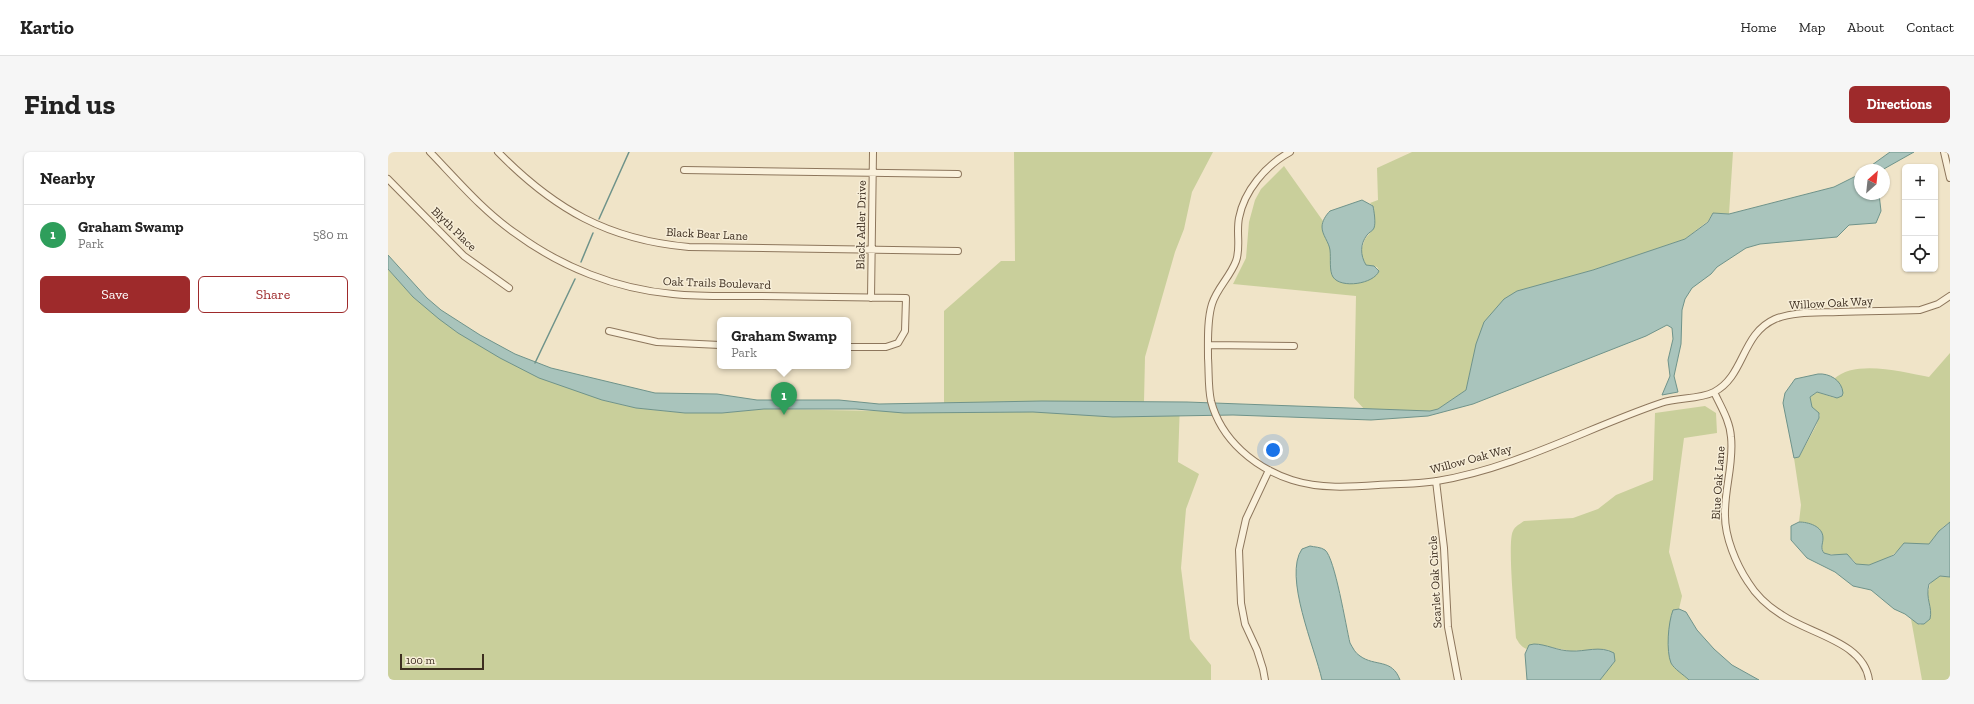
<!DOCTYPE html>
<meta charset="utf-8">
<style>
body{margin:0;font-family:"Zilla Slab",serif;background:#f6f6f6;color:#222}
.controls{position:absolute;right:12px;top:12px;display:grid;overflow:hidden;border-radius:6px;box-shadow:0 1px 3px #0004}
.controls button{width:36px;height:36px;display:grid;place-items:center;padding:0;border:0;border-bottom:1px solid #e0e0e0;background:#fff;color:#222;font:20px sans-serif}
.compass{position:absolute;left:1466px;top:12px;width:36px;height:36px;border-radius:50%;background:#fff;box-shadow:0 1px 3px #0004;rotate:27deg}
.scale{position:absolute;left:12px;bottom:10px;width:84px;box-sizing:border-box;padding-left:4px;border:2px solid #3d2e20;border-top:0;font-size:11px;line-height:14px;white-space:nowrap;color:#3d2e20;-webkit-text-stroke:3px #f7eed8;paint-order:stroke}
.you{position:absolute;left:885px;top:298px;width:14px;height:14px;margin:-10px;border:3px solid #fff;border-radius:50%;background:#1a73e8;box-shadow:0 0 0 6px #1a73e833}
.badge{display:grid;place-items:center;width:26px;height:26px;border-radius:50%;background:#9e2a2b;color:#fff;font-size:13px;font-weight:700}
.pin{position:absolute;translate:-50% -33px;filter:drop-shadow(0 1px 2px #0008)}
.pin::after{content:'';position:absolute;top:21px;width:14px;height:12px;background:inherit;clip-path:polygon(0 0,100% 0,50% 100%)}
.popup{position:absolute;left:329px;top:165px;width:134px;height:52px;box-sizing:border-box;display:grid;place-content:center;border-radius:6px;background:#fff;filter:drop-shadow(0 1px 3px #0005);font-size:13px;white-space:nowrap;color:#767676}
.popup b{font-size:15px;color:#222}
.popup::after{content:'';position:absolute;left:50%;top:100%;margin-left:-8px;border:8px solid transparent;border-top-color:#fff}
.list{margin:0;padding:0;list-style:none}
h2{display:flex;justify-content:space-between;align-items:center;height:52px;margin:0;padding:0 16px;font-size:17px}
h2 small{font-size:13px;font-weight:400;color:#767676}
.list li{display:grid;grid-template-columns:26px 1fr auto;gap:12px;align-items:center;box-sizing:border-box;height:60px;padding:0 16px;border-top:1px solid #e0e0e0}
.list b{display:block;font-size:15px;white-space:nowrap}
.list p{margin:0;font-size:13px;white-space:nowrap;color:#767676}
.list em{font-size:13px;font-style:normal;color:#767676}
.actions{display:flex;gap:8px;padding:12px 16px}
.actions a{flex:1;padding:9px 0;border:1px solid #9e2a2b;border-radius:6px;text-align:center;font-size:14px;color:#9e2a2b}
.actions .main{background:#9e2a2b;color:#fff}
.icon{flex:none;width:22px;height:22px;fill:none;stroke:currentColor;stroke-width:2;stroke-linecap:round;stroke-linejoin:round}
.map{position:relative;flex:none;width:1562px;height:528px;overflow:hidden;border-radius:6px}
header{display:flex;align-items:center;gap:24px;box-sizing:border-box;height:56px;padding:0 20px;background:#fff;border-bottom:1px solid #e0e0e0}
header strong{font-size:19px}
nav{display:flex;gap:22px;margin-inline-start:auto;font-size:14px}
.intro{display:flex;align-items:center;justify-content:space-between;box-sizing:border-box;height:96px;padding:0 24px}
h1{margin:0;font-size:28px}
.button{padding:10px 18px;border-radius:6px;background:#9e2a2b;color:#fff;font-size:14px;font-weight:700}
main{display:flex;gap:24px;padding:0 24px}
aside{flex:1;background:#fff;border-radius:6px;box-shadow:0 1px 3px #0004}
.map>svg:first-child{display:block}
.green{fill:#c9cf9b}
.water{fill:#a9c4bc;stroke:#6f938a}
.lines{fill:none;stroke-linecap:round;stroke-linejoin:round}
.stream{stroke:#6f938a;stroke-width:1.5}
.minor-casing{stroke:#8d765c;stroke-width:8}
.minor{stroke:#faf1dc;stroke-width:6}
.labels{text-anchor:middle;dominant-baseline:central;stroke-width:3;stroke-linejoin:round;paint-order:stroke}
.street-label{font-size:12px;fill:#3d2e20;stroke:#f7eed8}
</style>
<header>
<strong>Kartio</strong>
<nav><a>Home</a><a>Map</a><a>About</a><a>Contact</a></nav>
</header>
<div class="intro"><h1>Find us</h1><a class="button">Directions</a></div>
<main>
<aside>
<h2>Nearby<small></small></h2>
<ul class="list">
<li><span class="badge" style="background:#2e9e5b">1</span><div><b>Graham Swamp</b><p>Park</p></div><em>580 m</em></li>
</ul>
<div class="actions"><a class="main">Save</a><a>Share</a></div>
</aside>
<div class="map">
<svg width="1562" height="528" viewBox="0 0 1562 528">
<rect width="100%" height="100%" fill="#f0e4c8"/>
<path class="green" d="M 626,0 L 825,0 L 804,40 L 796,77 L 787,100 L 757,205 L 756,250 L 792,250 L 790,310 L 811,322 L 798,357 L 793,416 L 802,487 L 823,513 L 823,528 L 0,528 L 0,117 L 25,145 L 70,181 L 214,248 L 248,256 L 297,261 L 334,261 L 376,257 L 556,260 L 556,159 L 613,109 L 627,109 Z
M 1024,0 L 1345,0 L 1341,62 L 1325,61 L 1320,69 L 1297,87 L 1205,118 L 1129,139 L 1084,210 L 1078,238 L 1050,257 L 1042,259 L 977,258 L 966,246 L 968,144 L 845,132 L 858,106 L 861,70 L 867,48 L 873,37 L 896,14 L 935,69 C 932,78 937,82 940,90 C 945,100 942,111 944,122 C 964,135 972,134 991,119 L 989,115 L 978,113 L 974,105 L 974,96 L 977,87 L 985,77 L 987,71 L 985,54 L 982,51 L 990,48 L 989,16 Z
M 1562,201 L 1562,370 L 1555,375 L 1541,392 L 1524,393 L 1518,391 C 1513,393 1511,398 1507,401 C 1498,409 1480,416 1468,412 C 1467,410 1466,408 1464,407 C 1456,400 1445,405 1436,401 L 1434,396 L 1435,388 L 1416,370 L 1411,370 L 1413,353 L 1406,306 L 1411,305 L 1428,274 L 1432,263 L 1424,255 L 1422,245 L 1429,240 L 1447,246 L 1449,229 L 1446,227 C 1467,207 1515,220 1541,225 Z
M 1317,254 L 1328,261 L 1329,281 L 1296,286 L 1281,400 L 1294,444 L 1291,457 L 1285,458 L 1284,512 L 1301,528 L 1212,528 L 1227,509 L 1221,498 L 1213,497 L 1183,499 L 1146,492 L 1139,497 C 1133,495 1131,491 1128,486 C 1127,469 1119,389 1125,379 C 1127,374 1132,372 1136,369 L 1185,366 L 1210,357 L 1228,343 L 1265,328 L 1267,261 Z
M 1552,424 L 1562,425 L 1562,528 L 1534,528 L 1523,467 L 1532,473 L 1542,467 L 1542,456 L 1539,444 L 1543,429 Z"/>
<path class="water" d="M 1502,0 L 1526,0 L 1494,18 L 1477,18 Z
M 1472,22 L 1472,42 L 1491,42 L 1493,59 L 1488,71 L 1461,73 L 1449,85 L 1372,92 L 1358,96 L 1329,115 L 1323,122 L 1304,136 L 1297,147 L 1294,158 L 1293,192 L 1286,224 L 1290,240 L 1274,243 L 1282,224 L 1280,208 L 1285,187 L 1284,176 L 1279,173 L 1258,184 L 1085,252 L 1040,264 L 983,268 L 845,263 L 725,265 L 645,260 L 516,261 L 468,257 L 376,257 L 334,261 L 297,261 L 248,256 L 214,248 L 151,226 L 112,206 L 70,181 L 51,167 L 25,145 L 0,117 L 0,103 L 39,146 L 53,158 L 92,183 L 127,202 L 163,216 L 267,241 L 329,242 L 369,248 L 451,248 L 491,252 L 654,249 L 799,250 L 1042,259 L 1050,257 L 1078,238 L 1088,192 L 1096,170 L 1116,147 L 1129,139 L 1205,118 L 1297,87 L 1320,70 L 1325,61 L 1341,62 L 1446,35 Z
M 974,48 L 985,54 C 986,59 988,71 986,76 C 985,79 981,80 979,83 C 972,92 972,103 978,113 L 986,114 L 991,119 C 986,132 953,137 945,125 C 941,119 943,106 942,98 C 941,90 934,83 934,75 C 934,69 938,63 942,59 Z
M 1430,222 C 1441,221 1454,228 1455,241 L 1454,244 L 1449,246 L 1429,240 L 1422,245 L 1424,255 L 1431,261 L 1431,266 L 1411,305 L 1406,306 L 1395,251 L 1397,241 L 1407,227 Z
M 1411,370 C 1420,370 1435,374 1435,386 C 1435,392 1432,396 1436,401 L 1443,403 L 1459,402 L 1468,412 L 1481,413 L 1506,403 L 1516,391 L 1541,392 L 1551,379 L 1562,370 L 1562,425 L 1552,424 L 1541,432 C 1537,447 1545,455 1542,467 L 1536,472 L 1530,472 L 1517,462 L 1506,457 L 1483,438 L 1465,434 L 1447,420 L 1419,406 L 1403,388 L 1403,374 Z
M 922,394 C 926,395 933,395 937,398 C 947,406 958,475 962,491 C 965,496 967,501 972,504 C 987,515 1004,506 1012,528 L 934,528 C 927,496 895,424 914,397 Z
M 1291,457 L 1298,460 L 1309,478 L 1326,497 L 1344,513 L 1371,528 L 1301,528 C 1296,523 1286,517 1283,511 C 1278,499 1280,471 1285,458 Z
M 1146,492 C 1158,492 1170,499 1183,499 C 1197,500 1212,493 1226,501 L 1227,509 L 1212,528 L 1139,528 L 1137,502 L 1141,493 Z"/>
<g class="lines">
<path class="stream" d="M 211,67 L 241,0
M 193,110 L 205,81
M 147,211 L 187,127"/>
<g class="minor-casing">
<path id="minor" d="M 42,0 C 69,28 95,59 127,81 C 173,115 228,137 285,142 C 313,145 342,144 370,144 C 419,145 468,145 518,146 L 517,179 L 510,191 L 498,195 L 460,195
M 110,0 C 166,57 220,88 301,95 L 570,99
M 902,0 C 878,13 856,39 851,66 C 848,81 853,96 848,109 C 842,125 829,136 824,152 C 819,168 820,189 820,206 C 821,220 820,235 823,249 C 833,288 867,316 904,328 C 932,337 962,335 990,333 C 1009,332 1030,332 1049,329 C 1128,316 1199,276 1273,251 C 1290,245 1310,248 1326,240 C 1357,224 1353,182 1387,167 C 1407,159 1430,161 1451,160 C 1478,159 1505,159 1532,158 L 1550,152 L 1562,144
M 1556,0 L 1562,26
M 296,18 L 570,22
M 0,27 L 76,104 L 121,136
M 483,146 L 485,0
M 221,179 L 269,190 L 332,193
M 820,193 L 906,194
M 1326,240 C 1333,255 1342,269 1343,285 C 1346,312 1336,338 1337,364 C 1337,385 1348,412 1360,430 C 1368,443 1381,455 1394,463 C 1422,482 1476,490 1481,528
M 1048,329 L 1056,396 L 1060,475 L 1070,528
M 877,528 L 875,517 L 869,498 L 857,472 L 853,451 L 851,398 L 858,367 L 881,318"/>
</g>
<use href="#minor" class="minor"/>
</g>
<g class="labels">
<g class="street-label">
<text transform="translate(473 73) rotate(-89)">Black Adler Drive</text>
<text transform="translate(66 77) rotate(44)">Blyth Place</text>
<text transform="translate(319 82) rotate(3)">Black Bear Lane</text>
<text transform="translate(329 131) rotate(2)">Oak Trails Boulevard</text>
<text transform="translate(1443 151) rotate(-3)">Willow Oak Way</text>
<text transform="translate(1083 307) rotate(-15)">Willow Oak Way</text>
<text transform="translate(1330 331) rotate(-86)">Blue Oak Lane</text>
<text transform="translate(1047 430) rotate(-93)">Scarlet Oak Circle</text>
</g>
</g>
</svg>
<div class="controls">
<button>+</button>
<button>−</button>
<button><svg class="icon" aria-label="locate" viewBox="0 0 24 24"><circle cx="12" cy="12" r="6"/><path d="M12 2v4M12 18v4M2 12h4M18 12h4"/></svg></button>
</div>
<svg class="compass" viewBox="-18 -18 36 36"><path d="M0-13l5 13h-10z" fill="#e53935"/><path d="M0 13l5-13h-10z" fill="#767676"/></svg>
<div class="scale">100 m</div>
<div class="you"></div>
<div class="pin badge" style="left:396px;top:263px;background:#2e9e5b">1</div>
<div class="popup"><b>Graham Swamp</b>Park</div>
</div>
</main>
